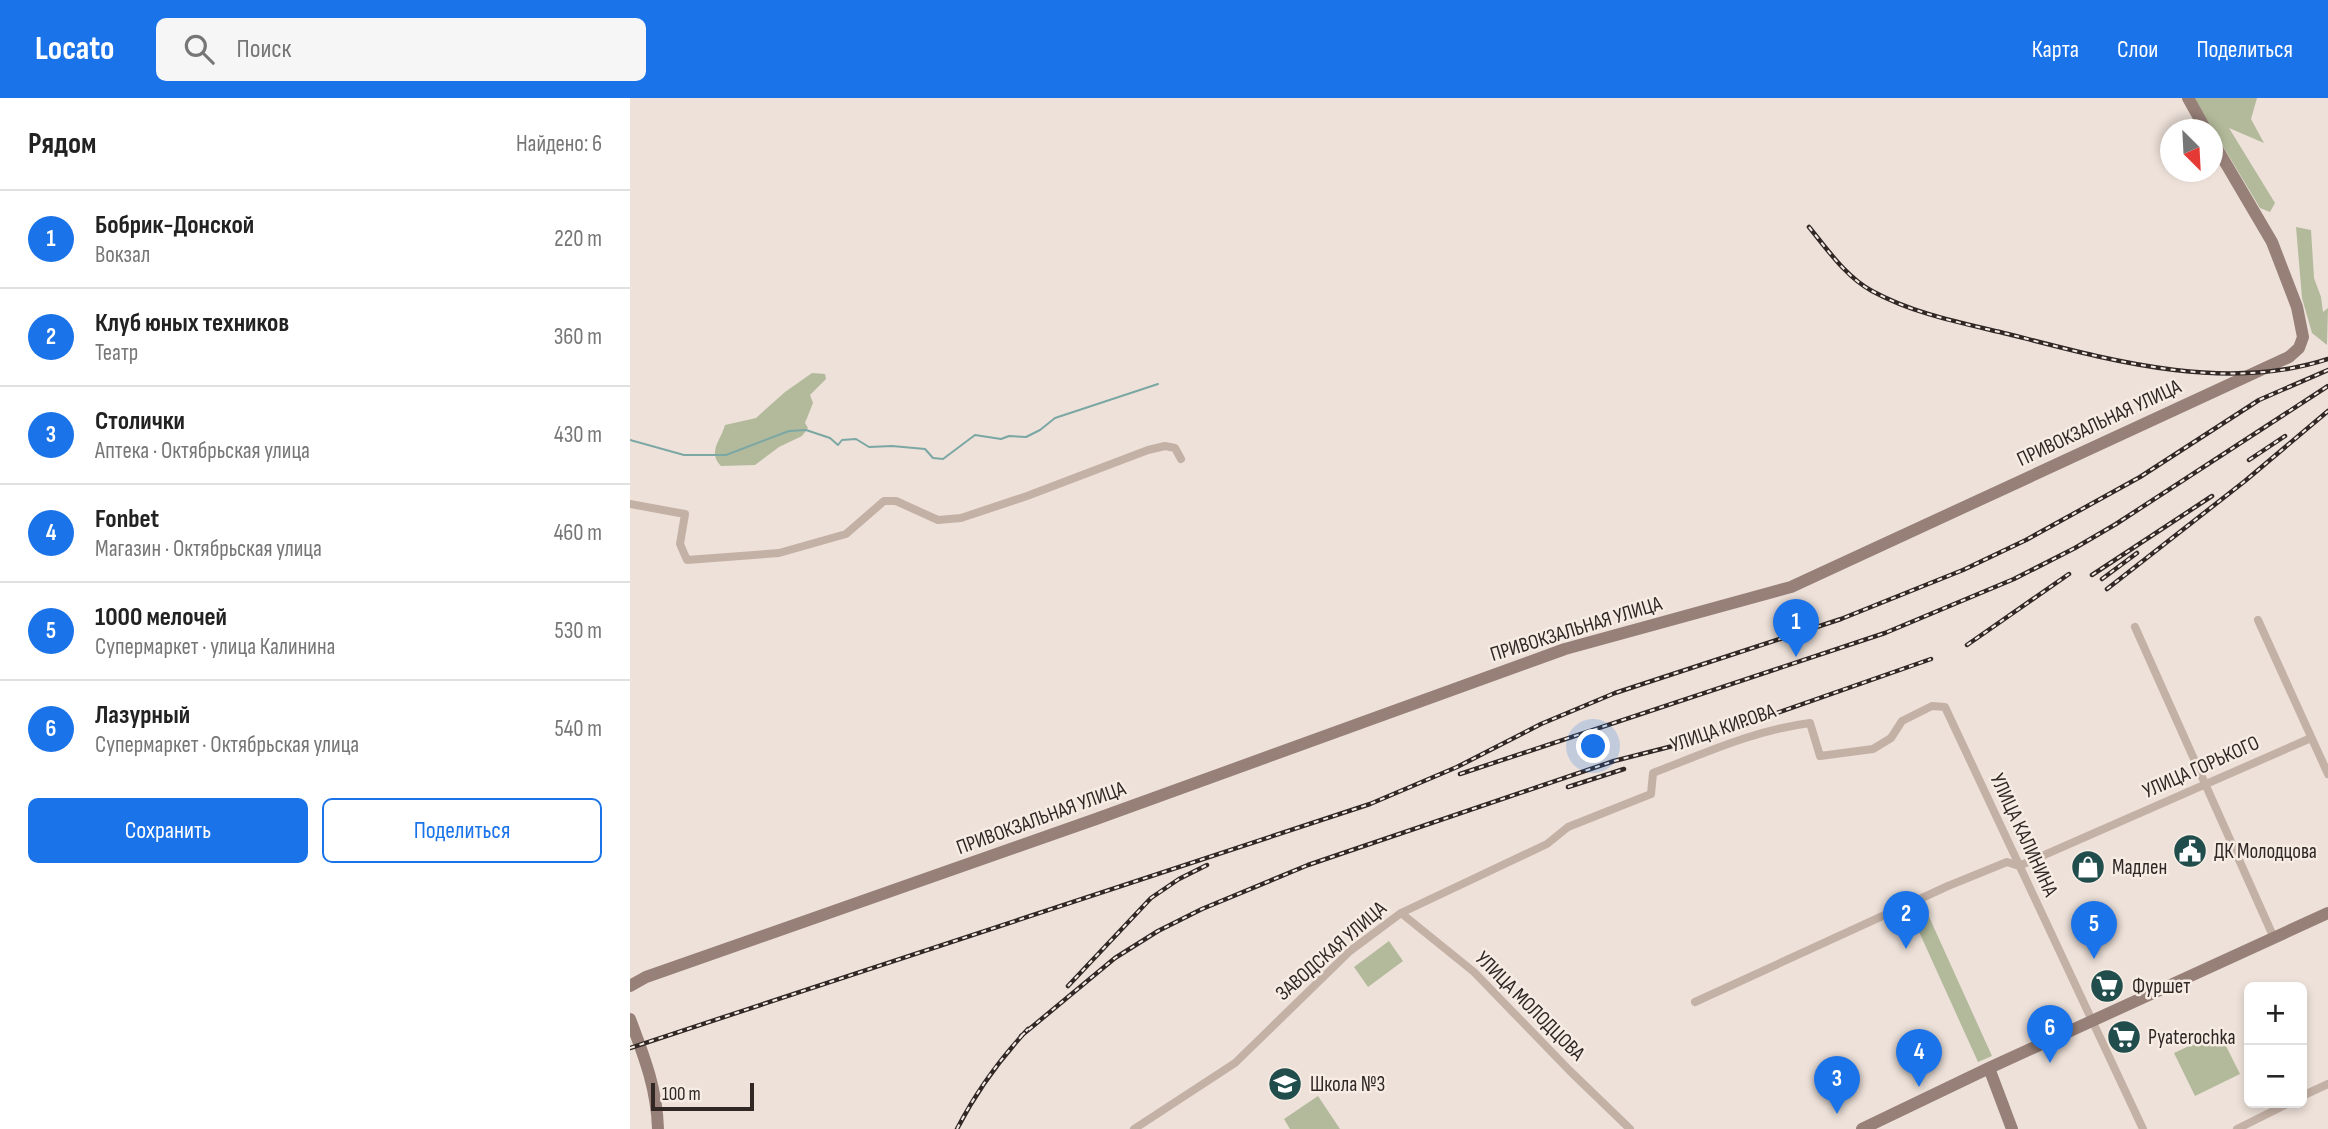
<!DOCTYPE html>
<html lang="ru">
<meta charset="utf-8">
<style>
body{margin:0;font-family:"Sofia Sans Condensed",sans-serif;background:#f6f6f6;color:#222}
.controls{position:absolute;right:21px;bottom:21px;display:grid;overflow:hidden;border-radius:10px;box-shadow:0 4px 10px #0003}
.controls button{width:63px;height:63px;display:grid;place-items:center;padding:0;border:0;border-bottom:2px solid #e0e0e0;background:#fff;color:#222;font:35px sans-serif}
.compass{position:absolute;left:1530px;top:21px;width:63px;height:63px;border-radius:50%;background:#fff;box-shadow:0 4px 10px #0003;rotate:156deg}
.scale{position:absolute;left:21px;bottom:18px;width:103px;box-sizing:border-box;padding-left:7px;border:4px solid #312826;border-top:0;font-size:19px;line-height:24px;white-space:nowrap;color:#312826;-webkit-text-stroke:5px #f6ece4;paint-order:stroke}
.you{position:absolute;left:964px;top:649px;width:24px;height:24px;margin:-18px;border:5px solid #fff;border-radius:50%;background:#1a73e8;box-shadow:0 0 0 10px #1a73e833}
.badge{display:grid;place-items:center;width:46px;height:46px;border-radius:50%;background:#1a73e8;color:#fff;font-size:23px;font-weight:700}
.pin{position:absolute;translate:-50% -58px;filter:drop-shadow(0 2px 4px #0008)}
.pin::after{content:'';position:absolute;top:37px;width:24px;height:21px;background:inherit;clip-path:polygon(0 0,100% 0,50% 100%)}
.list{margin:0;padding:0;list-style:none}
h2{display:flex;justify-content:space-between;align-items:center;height:91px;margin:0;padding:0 28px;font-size:30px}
h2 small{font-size:23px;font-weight:400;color:#767676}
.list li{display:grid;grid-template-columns:46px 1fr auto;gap:21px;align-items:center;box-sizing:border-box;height:98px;padding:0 28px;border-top:2px solid #e0e0e0}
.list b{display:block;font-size:26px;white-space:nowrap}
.list p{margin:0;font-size:23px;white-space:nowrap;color:#767676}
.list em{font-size:23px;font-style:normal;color:#767676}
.actions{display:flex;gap:14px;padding:21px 28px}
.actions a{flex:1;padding:16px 0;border:2px solid #1a73e8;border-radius:10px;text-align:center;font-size:24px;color:#1a73e8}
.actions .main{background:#1a73e8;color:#fff}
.icon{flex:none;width:38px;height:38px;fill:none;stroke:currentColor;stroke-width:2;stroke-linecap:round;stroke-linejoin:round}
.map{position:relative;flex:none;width:1698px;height:1031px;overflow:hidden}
header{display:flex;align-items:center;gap:42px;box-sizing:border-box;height:98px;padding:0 35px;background:#1a73e8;color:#fff}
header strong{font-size:33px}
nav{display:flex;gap:38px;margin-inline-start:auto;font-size:24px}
.search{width:490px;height:63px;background:#f6f6f6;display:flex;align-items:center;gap:18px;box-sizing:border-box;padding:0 24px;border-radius:10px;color:#767676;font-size:26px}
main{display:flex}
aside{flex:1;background:#fff}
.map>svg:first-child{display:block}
.green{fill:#b3ba9b}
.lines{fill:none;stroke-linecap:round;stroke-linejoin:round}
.stream{stroke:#7ba7a4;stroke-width:2}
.street{stroke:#c4b1a6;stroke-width:8}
.secondary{stroke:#978078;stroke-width:12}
.rail-casing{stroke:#312826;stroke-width:4.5}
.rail{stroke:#f6ece4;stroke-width:2;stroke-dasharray:5;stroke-linecap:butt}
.labels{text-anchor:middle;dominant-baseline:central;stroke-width:5;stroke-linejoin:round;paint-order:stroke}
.street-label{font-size:21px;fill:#312826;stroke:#f6ece4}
.poi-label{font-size:21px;fill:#312826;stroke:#f6ece4;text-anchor:start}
</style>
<header>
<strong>Locato</strong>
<div class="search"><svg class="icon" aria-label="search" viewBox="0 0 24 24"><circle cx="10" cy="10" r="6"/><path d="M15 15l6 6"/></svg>Поиск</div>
<nav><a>Карта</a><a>Слои</a><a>Поделиться</a></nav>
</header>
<main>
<aside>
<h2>Рядом<small>Найдено: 6</small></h2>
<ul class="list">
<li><span class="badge">1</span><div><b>Бобрик-Донской</b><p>Вокзал</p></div><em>220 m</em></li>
<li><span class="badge">2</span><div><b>Клуб юных техников</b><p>Театр</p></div><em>360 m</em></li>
<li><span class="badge">3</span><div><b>Столички</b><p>Аптека · Октябрьская улица</p></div><em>430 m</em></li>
<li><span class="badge">4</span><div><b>Fonbet</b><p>Магазин · Октябрьская улица</p></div><em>460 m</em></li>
<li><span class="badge">5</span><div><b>1000 мелочей</b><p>Супермаркет · улица Калинина</p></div><em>530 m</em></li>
<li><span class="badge">6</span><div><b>Лазурный</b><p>Супермаркет · Октябрьская улица</p></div><em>540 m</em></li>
</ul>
<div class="actions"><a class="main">Сохранить</a><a>Поделиться</a></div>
</aside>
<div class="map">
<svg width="1698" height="1031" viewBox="0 0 1698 1031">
<rect width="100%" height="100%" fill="#ede1d9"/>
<path class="green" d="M 1564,0 L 1627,0 L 1621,21 L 1634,45 L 1599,30 L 1645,105 L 1640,114 L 1630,110 Z
M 1666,129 L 1681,132 L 1684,180 L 1691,199 L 1693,214 L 1698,210 L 1697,247 L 1682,235 L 1672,200 Z
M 182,275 L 195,276 L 196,281 L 180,297 L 183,305 L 175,325 L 178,330 L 172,338 L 149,349 L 125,367 L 91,368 C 77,354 91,342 95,327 L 126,320 L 155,294 Z
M 1295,810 L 1362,958 L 1348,964 L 1281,816 Z
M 759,843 L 773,863 L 738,889 L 724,869 Z
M 1589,934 L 1610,976 L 1565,998 L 1544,955 Z
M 688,998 L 710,1031 L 660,1031 L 654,1021 Z"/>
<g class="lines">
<path class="stream" d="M 0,342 L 54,357 L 96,357 L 159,333 L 176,332 L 200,340 L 208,347 L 212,342 L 226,341 L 239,349 L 262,348 L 295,351 L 303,360 L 313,361 L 345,337 L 371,341 L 379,338 L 396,339 L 410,332 L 425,320 L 528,286"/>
<path class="street" d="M 0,406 L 55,416 L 50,446 L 57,462 L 149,455 L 216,436 L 254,403 L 266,403 L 308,422 L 331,420 L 397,398 L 518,352 L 535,348 L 545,350 L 551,361
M 1628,522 L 1698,676
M 1505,529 L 1644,840
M 771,815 L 844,874 L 940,973 L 1000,1031
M 1065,904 L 1318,788 L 1377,764 L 1389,768 L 1681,640
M 1672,998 L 1698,986
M 504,1031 L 605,965 L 720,853 L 771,815 L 917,746 L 938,729 L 1021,696 L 1023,675 C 1075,655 1125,632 1180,625 L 1190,658 L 1243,651 L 1261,640 L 1272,623 L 1302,608 L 1315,609 L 1513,1031
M 1607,1031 L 1659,1005"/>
<path class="secondary" d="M 1558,0 L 1576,32
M 0,888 L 16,879 L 466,721 L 935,551 L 1161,489 L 1659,259 L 1669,250 L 1673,239 L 1667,209 L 1642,144 L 1582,42
M 0,921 C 14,958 27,991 28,1031
M 1359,970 L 1382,1031
M 1232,1031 L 1359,970 L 1698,815"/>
<g class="rail-casing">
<path id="rail" d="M 1179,129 C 1197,151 1216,179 1242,193 C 1284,216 1332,225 1378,236 C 1479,262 1595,295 1698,261
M 1619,362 L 1655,338
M 1462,477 L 1582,398
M 1472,481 L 1507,455
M 1477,491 L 1615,383 L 1698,313
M 1337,547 L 1439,476
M 830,676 L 1255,535 L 1384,481 L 1445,450 L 1486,426 L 1698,288
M 938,689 L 994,671
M 438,888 L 521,800 L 549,781 L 577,767
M 391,938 L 485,860 L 528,833 L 572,811 L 678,767 L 984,663 L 1078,639 L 1301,561
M 0,950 L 740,706 L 827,669 L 911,626 L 985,595 L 1211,521 L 1333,472 L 1396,442 L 1510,379 L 1629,302 L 1698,272
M 327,1031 C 346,994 369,962 398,931"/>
</g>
<use href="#rail" class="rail"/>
</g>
<defs>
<g id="civic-disc" transform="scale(1.75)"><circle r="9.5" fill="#214d4c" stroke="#f6ece4"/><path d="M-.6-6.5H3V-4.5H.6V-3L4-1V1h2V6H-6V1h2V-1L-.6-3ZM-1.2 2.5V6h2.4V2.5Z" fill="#fff"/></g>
<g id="shop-disc" transform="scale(1.75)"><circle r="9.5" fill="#214d4c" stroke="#f6ece4"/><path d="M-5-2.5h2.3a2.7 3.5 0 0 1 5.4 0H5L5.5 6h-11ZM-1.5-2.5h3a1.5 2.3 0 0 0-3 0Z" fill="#fff"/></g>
<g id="supermarket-disc" transform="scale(1.75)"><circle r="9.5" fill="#214d4c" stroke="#f6ece4"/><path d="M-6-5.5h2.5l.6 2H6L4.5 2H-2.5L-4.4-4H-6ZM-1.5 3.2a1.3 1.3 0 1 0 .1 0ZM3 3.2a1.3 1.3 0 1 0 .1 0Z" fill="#fff"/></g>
<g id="school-disc" transform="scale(1.75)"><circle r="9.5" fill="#214d4c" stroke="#f6ece4"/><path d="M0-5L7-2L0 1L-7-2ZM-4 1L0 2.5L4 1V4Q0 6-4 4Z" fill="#fff"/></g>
</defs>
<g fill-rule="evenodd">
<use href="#civic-disc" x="1560" y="753"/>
<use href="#shop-disc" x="1458" y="769"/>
<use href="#supermarket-disc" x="1477" y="888"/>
<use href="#supermarket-disc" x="1494" y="939"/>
<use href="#school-disc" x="655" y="986"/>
</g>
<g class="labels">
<g class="street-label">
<text transform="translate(1469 325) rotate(-25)">ПРИВОКЗАЛЬНАЯ УЛИЦА</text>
<text transform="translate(946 531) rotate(-17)">ПРИВОКЗАЛЬНАЯ УЛИЦА</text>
<text transform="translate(1093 630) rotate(-19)">УЛИЦА КИРОВА</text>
<text transform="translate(1571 669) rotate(-24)">УЛИЦА ГОРЬКОГО</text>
<text transform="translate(411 720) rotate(-20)">ПРИВОКЗАЛЬНАЯ УЛИЦА</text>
<text transform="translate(1394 737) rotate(65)">УЛИЦА КАЛИНИНА</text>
<text transform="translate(701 853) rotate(-41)">ЗАВОДСКАЯ УЛИЦА</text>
<text transform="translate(900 908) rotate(45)">УЛИЦА МОЛОДЦОВА</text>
</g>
<g class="poi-label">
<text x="1584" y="753">ДК Молодцова</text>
<text x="1482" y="769">Мадлен</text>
<text x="1502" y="888">Фуршет</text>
<text x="1518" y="939">Pyaterochka</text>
<text x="680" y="986">Школа №3</text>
</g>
</g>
</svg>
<div class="controls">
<button>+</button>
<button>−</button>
</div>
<svg class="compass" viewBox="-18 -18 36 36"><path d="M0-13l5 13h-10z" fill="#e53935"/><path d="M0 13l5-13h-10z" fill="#767676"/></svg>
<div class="scale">100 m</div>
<div class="you"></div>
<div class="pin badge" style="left:1166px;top:559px">1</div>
<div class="pin badge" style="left:1276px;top:851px">2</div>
<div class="pin badge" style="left:1207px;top:1016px">3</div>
<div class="pin badge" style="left:1289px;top:989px">4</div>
<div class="pin badge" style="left:1464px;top:861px">5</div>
<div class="pin badge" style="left:1420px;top:965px">6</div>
</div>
</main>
